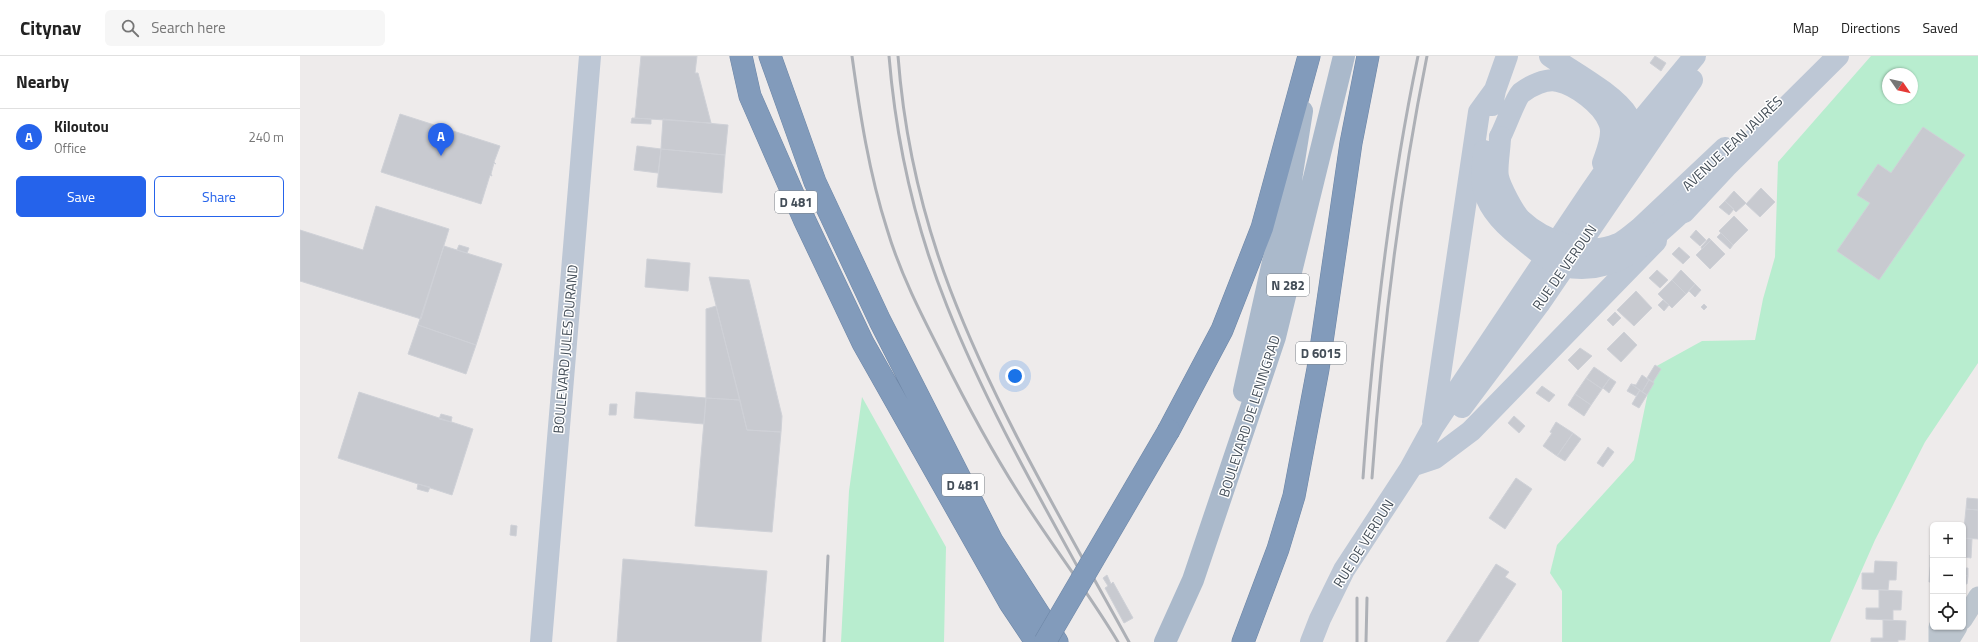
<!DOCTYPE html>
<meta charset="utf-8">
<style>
body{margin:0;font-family:"Titillium Web",sans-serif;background:#f6f6f6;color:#222}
.controls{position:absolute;right:12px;bottom:12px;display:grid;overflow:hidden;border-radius:6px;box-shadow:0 1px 3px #0004}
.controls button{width:36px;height:36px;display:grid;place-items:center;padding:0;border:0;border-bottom:1px solid #e0e0e0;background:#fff;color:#222;font:20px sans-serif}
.compass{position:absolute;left:1582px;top:12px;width:36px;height:36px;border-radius:50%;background:#fff;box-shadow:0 1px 3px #0004;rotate:124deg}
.you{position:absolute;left:715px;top:320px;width:14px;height:14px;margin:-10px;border:3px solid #fff;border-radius:50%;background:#1a73e8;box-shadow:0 0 0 6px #1a73e833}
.badge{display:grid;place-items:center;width:26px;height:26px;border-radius:50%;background:#2563eb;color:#fff;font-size:13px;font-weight:700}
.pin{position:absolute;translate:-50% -33px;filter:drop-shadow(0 1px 2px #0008)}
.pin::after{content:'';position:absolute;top:21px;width:14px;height:12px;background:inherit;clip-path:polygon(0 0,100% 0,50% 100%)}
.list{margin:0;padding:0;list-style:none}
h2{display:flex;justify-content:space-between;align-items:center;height:52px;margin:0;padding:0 16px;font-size:17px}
h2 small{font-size:13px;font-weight:400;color:#767676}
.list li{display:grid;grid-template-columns:26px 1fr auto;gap:12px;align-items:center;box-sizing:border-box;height:56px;padding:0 16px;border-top:1px solid #e0e0e0}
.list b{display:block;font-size:15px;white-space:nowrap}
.list p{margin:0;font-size:13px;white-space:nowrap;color:#767676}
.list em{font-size:13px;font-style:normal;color:#767676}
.actions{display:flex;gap:8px;padding:12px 16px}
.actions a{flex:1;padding:9px 0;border:1px solid #2563eb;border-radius:6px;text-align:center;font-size:14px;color:#2563eb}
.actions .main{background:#2563eb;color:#fff}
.icon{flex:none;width:22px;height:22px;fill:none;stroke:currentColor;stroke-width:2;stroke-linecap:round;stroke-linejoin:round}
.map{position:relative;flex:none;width:1678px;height:586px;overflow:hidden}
header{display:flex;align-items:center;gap:24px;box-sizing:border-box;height:56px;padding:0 20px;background:#fff;border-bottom:1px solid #e0e0e0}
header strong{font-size:19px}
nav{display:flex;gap:22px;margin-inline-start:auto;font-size:14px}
.search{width:280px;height:36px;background:#f6f6f6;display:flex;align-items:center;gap:10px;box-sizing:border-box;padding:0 14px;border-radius:6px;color:#767676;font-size:15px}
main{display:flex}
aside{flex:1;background:#fff}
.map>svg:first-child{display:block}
.green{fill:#b8edcf;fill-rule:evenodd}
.building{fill:#c8cad0;stroke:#cfd1d7}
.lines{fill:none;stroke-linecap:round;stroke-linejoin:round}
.highway-casing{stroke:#6d86a6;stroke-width:23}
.street{stroke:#bcc5ce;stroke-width:19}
.secondary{stroke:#bdc7d5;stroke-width:22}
.primary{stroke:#aab9cb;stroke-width:22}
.highway{stroke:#829bbb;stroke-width:22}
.rail{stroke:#adb0b6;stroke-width:3}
.highway-bridge-casing{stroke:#6d86a6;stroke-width:23;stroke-linecap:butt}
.secondary-bridge{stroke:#bdc7d5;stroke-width:22}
.highway-bridge{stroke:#829bbb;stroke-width:22}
.labels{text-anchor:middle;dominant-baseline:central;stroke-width:3;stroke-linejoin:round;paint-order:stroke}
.shield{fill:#fff;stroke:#7c838a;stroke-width:1}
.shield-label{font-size:13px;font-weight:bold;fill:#444e58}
.street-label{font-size:14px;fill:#444e58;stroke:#fff}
</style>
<header>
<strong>Citynav</strong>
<div class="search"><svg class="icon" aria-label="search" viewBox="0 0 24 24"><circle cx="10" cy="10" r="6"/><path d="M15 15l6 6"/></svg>Search here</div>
<nav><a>Map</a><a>Directions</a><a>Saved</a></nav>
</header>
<main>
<aside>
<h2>Nearby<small></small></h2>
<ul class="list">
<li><span class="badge">A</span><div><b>Kiloutou</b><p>Office</p></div><em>240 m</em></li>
</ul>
<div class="actions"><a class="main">Save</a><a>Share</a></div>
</aside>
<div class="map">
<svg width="1678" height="586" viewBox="0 0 1678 586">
<rect width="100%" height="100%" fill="#eeebeb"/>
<path class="green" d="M 1571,0 L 1678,0 L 1678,307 L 1625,386 L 1575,484 L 1530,586 L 1262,586 L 1262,535 L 1250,517 L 1257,489 L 1334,404 L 1353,312 L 1402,285 L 1455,284 L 1463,243 L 1475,201 L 1478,106 ZM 1588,18 L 1612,18 L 1612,42 L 1588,42 Z
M 562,341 L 646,491 L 644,586 L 541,586 L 549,435 Z"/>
<path class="building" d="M 341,0 L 397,0 L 395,17 L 398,17 L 411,67 L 335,62 Z
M 1355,0 L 1366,7 L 1361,15 L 1350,7 Z
M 100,58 L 200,90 L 194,106 L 196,108 L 194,107 L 191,118 L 192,120 L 190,119 L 181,148 L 81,116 Z
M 332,62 L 351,63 L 351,68 L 331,67 Z
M 363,63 L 428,69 L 425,99 L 361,93 Z
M 1623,71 L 1665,99 L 1579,224 L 1537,195 L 1570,147 L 1557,139 L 1578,108 L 1591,117 Z
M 337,90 L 361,93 L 358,117 L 334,114 Z
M 361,93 L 425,99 L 422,137 L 357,131 Z
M 1461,132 L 1475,146 L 1460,161 L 1446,148 Z
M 1434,135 L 1446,147 L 1436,156 L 1425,145 Z
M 1425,145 L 1434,153 L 1429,159 L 1419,151 Z
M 76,150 L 149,173 L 121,263 L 0,225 L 0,174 L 63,194 Z
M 1434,160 L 1448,174 L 1433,189 L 1419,175 Z
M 1396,174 L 1406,184 L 1400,190 L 1390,181 Z
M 1421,177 L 1433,189 L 1430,193 L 1417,181 Z
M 1409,182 L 1411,184 L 1402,193 L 1401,191 Z
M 1411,184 L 1425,198 L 1410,213 L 1396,199 Z
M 159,189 L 169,192 L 167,197 L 157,194 Z
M 144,190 L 202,208 L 176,289 L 118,269 Z
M 1379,191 L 1390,201 L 1383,208 L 1372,198 Z
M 347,203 L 390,207 L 388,235 L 345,231 Z
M 1357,214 L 1368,224 L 1360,232 L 1349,222 Z
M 1381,214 L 1395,228 L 1386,238 L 1372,224 Z
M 409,221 L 449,224 L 482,360 L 481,376 L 447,374 Z
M 1372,224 L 1386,238 L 1372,252 L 1358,238 Z
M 1395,228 L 1401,234 L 1395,241 L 1389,235 Z
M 1336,235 L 1352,252 L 1334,270 L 1317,254 Z
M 1363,244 L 1369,249 L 1364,255 L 1358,249 Z
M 1404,248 L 1407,251 L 1404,254 L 1401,251 Z
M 416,250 L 440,344 L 406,342 L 406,253 Z
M 1315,256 L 1321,262 L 1313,270 L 1307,264 Z
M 118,269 L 176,289 L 166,318 L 108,298 Z
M 1324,276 L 1337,289 L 1321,306 L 1307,293 Z
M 1280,292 L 1292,300 L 1278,314 L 1268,304 Z
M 1355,309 L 1361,313 L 1353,326 L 1347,322 Z
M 1294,311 L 1310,322 L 1302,333 L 1286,322 Z
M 1342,319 L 1349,324 L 1342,336 L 1331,328 L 1336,329 Z
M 1286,322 L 1302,333 L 1291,349 L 1275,338 Z
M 1310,322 L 1316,326 L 1309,337 L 1303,332 Z
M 1349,324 L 1354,327 L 1347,339 L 1342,336 Z
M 1331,328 L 1340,334 L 1336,340 L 1327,335 Z
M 1242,330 L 1255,339 L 1249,346 L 1236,337 Z
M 1340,334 L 1347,339 L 1339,352 L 1332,348 Z
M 59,336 L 173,373 L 152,439 L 38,402 Z
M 336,336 L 406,342 L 404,368 L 334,362 Z
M 1275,338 L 1291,349 L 1284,360 L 1268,349 Z
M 406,342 L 440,344 L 447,374 L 481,376 L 472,476 L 395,470 Z
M 310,348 L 317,348 L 316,359 L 309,359 Z
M 141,358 L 152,361 L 151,366 L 139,363 Z
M 1214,360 L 1225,370 L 1219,377 L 1208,367 Z
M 1256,366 L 1273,377 L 1257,400 L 1243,390 L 1252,377 L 1250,376 Z
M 1273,377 L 1281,383 L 1265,405 L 1257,400 Z
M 1308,391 L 1314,396 L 1303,411 L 1297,407 Z
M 1216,422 L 1232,433 L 1205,473 L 1189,462 Z
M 118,428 L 130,431 L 128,436 L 117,433 Z
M 1667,442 L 1678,443 L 1678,454 L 1666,453 Z
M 1666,453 L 1678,454 L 1678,483 L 1663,482 Z
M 211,469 L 217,470 L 216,480 L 210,479 Z
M 1663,482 L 1672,483 L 1671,502 L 1664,501 L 1664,512 Z
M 1630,499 L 1633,499 L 1633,511 L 1630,510 Z
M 323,503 L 467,515 L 461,586 L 317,586 Z
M 1575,505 L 1597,506 L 1596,524 L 1589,524 L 1588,534 L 1562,533 L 1562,517 L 1574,517 Z
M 1196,508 L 1209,516 L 1205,521 L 1216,528 L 1178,586 L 1146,586 Z
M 1630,510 L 1633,511 L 1633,526 L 1629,526 Z
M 1663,512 L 1668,512 L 1668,520 L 1663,519 Z
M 807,519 L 811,528 L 813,526 L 833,562 L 824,567 L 805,532 L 808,530 L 803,522 Z
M 1663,519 L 1668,520 L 1667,528 L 1663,528 Z
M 1579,534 L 1602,535 L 1601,554 L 1593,554 L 1593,564 L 1566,563 L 1566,552 L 1579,552 Z
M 1583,564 L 1606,565 L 1605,584 L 1598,584 L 1598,586 L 1571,586 L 1571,582 L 1583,582 Z"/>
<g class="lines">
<g class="highway-casing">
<path id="highway" d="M 441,0 L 450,40 L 504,163 L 563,287 L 710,547 L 736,586
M 470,0 L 515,126 L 580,265 L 692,485 L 757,586
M 869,374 L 922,274 L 962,172 L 1009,0
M 943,586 L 978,493 L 994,440 L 1018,313 L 1051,87 L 1068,0"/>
</g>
<path class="street" d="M 1663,564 L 1678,540
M 1638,586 L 1638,571
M 1649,586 L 1658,571"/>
<path class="secondary" d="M 1250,0 C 1271,15 1315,38 1328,60 C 1332,68 1333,78 1335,87
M 1192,49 L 1195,34 L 1207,0
M 1200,81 C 1205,72 1215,43 1221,37 C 1230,30 1246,22 1258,25 C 1276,29 1302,48 1309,66 C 1315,78 1307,95 1303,107
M 1384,156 L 1426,111 L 1538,0
M 1338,174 L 1425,92
M 1162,351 L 1239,248 L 1392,24
M 1133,366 L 1179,56 L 1195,34
M 1114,409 L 1135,402 L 1171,375 L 1356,185
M 241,586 L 290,0
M 1011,586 L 1020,563 L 1044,514 L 1110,413 L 1133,371 L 1291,135 L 1332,76 L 1395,0"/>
<path class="primary" d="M 944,335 L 990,130 L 1002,55
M 865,586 L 893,524 L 975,281 L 1044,0"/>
<use href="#highway" class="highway"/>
<path class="rail" d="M 552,0 C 560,58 569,117 587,173 C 600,217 621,258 642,299 C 665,345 690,392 718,436 C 750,487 787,534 818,586
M 589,0 C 596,85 615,170 647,250 C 685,346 737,437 787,528
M 598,0 C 604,79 622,159 650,233 C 697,356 766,471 829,586
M 1063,422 C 1073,280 1089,139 1118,0
M 1072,422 C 1082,281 1099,139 1127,0
M 524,586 L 528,500
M 1057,586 L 1057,542
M 1066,586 L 1067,542"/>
<g class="highway-bridge-casing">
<path id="highway-bridge" d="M 745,586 L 869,374"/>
</g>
<path class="secondary-bridge" d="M 1200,81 C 1200,92 1196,112 1198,121 C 1200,131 1214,157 1221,164 C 1243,185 1289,202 1318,188 C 1325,185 1332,178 1338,174
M 1184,95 C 1183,106 1182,118 1183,129 C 1186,151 1204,169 1221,182 C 1233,192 1249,206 1264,210 C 1319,223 1361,174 1397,142"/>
<use href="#highway-bridge" class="highway-bridge"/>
</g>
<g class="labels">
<g class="shield">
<rect x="475" y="135" width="42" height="22" rx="3"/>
<rect x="967" y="218" width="42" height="22" rx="3"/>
<rect x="996" y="286" width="50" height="22" rx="3"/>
<rect x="642" y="418" width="42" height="22" rx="3"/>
</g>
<g class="shield-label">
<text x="496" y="146">D 481</text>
<text x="988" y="229">N 282</text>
<text x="1021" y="297">D 6015</text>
<text x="663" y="429">D 481</text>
</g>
<g class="street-label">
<text transform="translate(1432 87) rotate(-43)">AVENUE JEAN JAURÈS</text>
<text transform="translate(1264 211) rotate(-55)">RUE DE VERDUN</text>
<text transform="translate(265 293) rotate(-85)">BOULEVARD JULES DURAND</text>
<text transform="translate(949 360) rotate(-72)">BOULEVARD DE LENINGRAD</text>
<text transform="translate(1063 487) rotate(-58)">RUE DE VERDUN</text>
</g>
</g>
</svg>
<div class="controls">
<button>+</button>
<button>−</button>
<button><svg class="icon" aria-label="locate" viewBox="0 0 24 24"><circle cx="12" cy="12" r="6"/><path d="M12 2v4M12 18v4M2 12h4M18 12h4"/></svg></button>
</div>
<svg class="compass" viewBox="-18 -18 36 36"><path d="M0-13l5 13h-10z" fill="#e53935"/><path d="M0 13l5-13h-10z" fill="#767676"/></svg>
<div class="you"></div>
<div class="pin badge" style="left:141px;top:100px">A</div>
</div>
</main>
